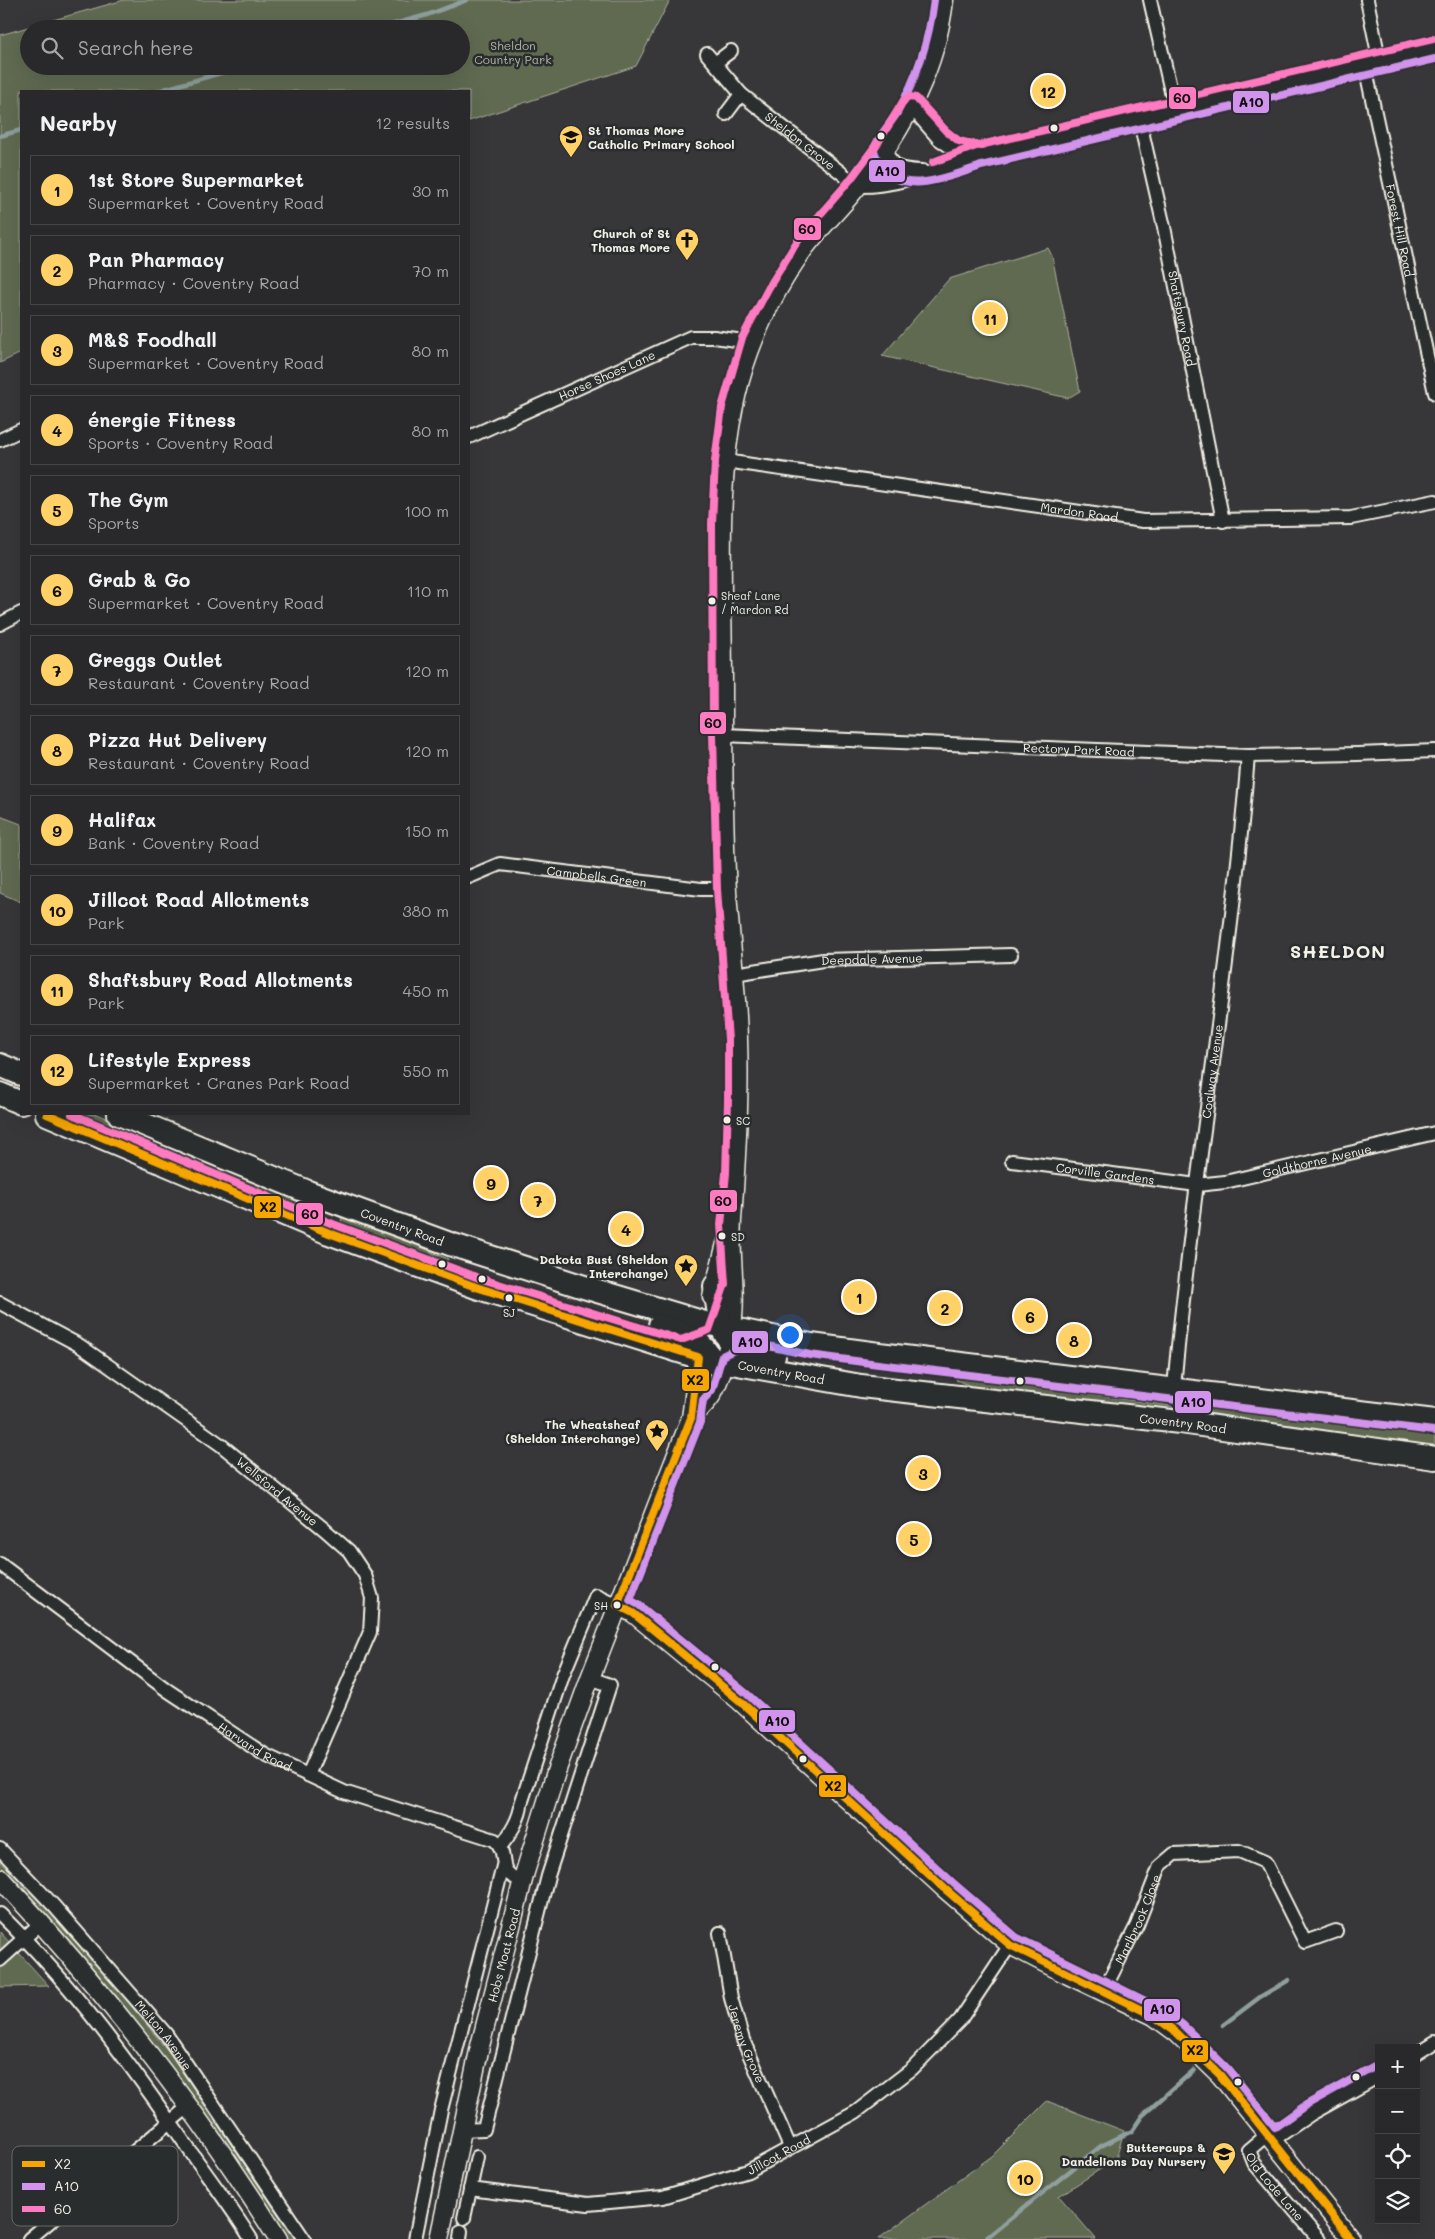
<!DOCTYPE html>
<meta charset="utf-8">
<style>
body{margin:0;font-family:Mali,sans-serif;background:#313032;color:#f1f3f6}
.controls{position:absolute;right:15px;bottom:15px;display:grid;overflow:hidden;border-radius:0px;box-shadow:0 5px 20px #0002}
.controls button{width:45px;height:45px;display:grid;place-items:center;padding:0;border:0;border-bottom:1px solid #454447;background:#29282a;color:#f1f3f6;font:25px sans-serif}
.you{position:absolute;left:789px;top:1334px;width:18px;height:18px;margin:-12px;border:4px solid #fff;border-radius:50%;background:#1a73e8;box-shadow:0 0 0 8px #1a73e833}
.badge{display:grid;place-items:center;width:32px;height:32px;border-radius:50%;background:#ffd166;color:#111;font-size:16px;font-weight:700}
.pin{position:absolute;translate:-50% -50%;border:2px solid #fff;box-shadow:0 1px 5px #0006}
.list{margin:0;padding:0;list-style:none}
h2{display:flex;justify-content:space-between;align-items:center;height:65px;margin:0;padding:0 20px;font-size:21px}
h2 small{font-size:16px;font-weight:400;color:#a5a6a8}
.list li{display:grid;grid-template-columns:32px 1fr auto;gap:15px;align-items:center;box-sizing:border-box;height:70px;margin:0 10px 10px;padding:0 10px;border:1px solid #454447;border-radius:0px}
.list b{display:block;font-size:19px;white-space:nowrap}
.list p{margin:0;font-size:16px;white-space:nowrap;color:#a5a6a8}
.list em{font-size:16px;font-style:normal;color:#a5a6a8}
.icon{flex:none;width:28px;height:28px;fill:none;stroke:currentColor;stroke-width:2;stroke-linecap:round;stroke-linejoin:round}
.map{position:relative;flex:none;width:1435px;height:2239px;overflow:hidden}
.search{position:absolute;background:#29282a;box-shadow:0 5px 20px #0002;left:20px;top:20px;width:450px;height:55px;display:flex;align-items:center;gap:12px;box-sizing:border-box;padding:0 18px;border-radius:28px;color:#a5a6a8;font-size:19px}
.panel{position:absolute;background:#29282a;box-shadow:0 5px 20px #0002;left:20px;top:90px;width:450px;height:1025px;border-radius:0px}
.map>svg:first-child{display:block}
.green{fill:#606b51;stroke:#aaae9c;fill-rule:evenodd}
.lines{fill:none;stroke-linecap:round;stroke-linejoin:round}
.stream{stroke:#8e9f9e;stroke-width:4.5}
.street-casing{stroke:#f4f1e8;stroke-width:16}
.secondary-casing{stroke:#f4f1e8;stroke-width:21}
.highway-casing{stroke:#f4f1e8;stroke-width:26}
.street{stroke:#2a2d2e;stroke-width:12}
.secondary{stroke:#2a2d2e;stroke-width:18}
.highway{stroke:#2a2d2e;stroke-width:22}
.bus-1-casing{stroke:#2a2d2e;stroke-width:11}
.bus-2-casing{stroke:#2a2d2e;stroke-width:11}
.bus-3-casing{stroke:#2a2d2e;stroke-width:11}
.bus-1{stroke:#f7a600;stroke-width:8}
.bus-2{stroke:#d193ec;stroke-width:8}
.bus-3{stroke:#fe7ac1;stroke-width:8}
.bus-dot{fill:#f4f1e8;stroke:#2a2d2e;stroke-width:2}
.labels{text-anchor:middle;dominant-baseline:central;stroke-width:5;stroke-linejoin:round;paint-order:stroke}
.bus-label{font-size:11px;fill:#f4f1e8;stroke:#2a2d2e;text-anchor:start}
.park-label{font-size:12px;fill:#b1b5a4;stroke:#2a2d2e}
.poi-label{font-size:12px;font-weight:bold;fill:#f4f1e8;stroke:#2a2d2e;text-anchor:end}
.street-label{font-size:12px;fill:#f4f1e8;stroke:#2a2d2e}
.district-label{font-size:18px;font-weight:bold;letter-spacing:1px;fill:#f4f1e8;stroke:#2a2d2e}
.key{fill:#2a2d2e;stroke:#676866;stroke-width:1}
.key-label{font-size:14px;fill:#f4f1e8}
.line-badge{stroke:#2a2d2e;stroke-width:2}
.pale-badge-label{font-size:14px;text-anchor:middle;font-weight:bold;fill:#111}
</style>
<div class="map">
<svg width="1435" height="2239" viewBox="0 0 1435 2239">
<rect width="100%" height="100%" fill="#373638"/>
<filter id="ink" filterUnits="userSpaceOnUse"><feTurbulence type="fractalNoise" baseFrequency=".02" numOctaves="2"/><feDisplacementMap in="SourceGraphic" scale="10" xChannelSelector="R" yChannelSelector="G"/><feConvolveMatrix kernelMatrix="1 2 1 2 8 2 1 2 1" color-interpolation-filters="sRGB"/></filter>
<g filter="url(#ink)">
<path class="green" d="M 124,0 L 670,0 L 636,66 L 469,121 L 469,91 L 21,91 L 21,353 L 0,363 L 0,35 ZM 29,29 L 461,29 L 461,66 L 29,66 Z
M 1048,248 L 1052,256 L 1080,391 L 1068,398 L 882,356 L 949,279 Z
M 0,816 L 21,824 L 21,902 L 0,893 Z
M 68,1114 L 97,1114 L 300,1197 L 296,1205 L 328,1218 L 327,1221 Z
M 313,1205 L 398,1237 L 448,1259 L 445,1268 L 339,1227 L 342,1218 Z
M 958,1376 L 1171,1406 L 1177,1412 L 986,1392 L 956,1380 Z
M 1182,1400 L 1435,1431 L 1435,1449 L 1313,1431 L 1210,1413 L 1186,1405 Z
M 0,1854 L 82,1945 L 186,2073 L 298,2239 L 286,2239 L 231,2150 L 153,2047 L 57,1926 L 0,1867 Z
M 0,1932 L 49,1986 L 0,1987 Z
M 1047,2101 L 1124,2131 L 1116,2159 L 1059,2196 L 1096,2239 L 878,2239 L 992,2156 Z"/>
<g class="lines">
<path class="stream" d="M 376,29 L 427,15 L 467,0
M 158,91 L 245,66
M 0,136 L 21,130
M 1223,2025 L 1260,1997 L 1289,1980
M 985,2239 L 1101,2146 L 1132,2131 L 1142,2116 L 1194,2070"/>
<g class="street-casing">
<g id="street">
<path d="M 1150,0 L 1175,109"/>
<path d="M 1367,0 L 1380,63"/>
<path id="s1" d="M 707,54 L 741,94 L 858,186 C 899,187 940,169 978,156 L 1435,49"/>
<path d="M 715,63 L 731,51"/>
<path id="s2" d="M 1365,66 L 1435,393"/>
<path d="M 911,107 L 939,139 L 955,150 L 978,156"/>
<path d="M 726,114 L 741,94"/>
<path id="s3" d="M 1139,118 L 1164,227 L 1223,521"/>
<path d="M 884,150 C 896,170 901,170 923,171"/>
<path id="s4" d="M 469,437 L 691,337 L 714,337 L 751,342"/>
<path d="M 0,440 L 21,430"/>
<path id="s5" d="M 725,461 L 1143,521 L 1351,518 L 1435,501"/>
<path d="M 0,624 L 21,613"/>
<path id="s6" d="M 723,735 L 1248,756 L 1358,754 L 1435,751"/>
<path id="s7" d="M 469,877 L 500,864 L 701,889 L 727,889"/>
<path id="s8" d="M 734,974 L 823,960 L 1011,955"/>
<path id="s9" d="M 1012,1161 L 1197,1185 L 1225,1182 L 1435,1133"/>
<path id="s10" d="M 0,1303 L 79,1345 L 221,1445 L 324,1529 L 349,1551 L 365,1575 L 372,1598 L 370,1632 L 308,1775"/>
<path id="s11" d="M 1174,1388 C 1179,1328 1187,1268 1194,1207 C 1213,1057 1236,907 1248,756"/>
<path id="s12" d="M 0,1564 L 167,1690 L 265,1755 L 344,1792 L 495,1840 C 511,1857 493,1871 522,1881"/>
<path d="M 501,1846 C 509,1836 521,1817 521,1804 L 563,1675 L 596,1595 L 617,1605"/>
<path id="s13" d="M 0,1849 L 54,1906 L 166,2034 L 304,2239"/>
<path d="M 0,1914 C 72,1984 132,2066 188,2148 C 209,2178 232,2208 251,2239"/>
<path id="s14" d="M 720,1933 L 731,1998 L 743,2040 L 790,2147"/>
<path d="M 0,1960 L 41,1923"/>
<path id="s15" d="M 1103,1992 L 1137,1925 L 1160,1866 L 1174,1854 L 1239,1851 L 1265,1862 L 1305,1942 L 1336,1931"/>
<path d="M 1416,2054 L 1435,2042"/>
<path d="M 461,2130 L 484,2129 L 548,1876 L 610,1685 L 590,1678"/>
<path id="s16" d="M 1268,2134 L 1249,2150 L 1254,2163 L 1319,2239"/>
<path d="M 1273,2140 L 1311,2114 L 1379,2076"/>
<path id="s17" d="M 470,2189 L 588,2204 L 663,2197 L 748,2171 L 856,2112 L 912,2069 L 960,2020 L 1010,1945"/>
<path d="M 464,2218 L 477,2157"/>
<path d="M 29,2239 L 188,2107"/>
<path d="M 415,2239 L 441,2110 L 503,1866"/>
<path d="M 460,2239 L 461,2231"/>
</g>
</g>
<g class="secondary-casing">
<g id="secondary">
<path d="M 712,1297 L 727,1240"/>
<path d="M 691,1418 C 698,1411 706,1404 711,1396 C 722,1377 727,1353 731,1332 C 738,1294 729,1257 732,1220 C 736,1160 740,1100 738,1040 C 737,991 730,941 727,891 C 723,824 723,756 723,689 C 723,634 721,579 722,525 C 724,418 741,338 803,250 C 819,228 840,209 857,187 C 901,134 936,70 944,0"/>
<path d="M 617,1605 L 633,1613 L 740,1701 L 945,1889 L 1010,1945 L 1068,1975 L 1154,2016 L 1177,2033 L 1220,2075 L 1351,2239"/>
<path d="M 0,1878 C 103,1989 198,2110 278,2239"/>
<path id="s18" d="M 439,2239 L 480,2046 L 525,1872 L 556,1772 L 590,1678 L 691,1418 L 701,1345"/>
</g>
</g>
<g class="highway-casing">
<g id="highway">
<path d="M 0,1065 L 21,1074"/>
<path d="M 0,1094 L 21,1103"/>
<path id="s19" d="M 47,1114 L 329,1233 L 476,1287 L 698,1357 L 861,1386 L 1180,1422 L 1435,1458"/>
<path id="s20" d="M 119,1114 L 308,1192 L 450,1244 L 584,1287 L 705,1323 L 811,1345 L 879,1354 L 1435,1421"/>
<path d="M 715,1286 C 722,1337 719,1346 774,1356"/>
<path d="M 660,1325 C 686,1333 701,1337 713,1363"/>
</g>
</g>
<use href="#street" class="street"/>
<use href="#secondary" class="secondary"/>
<use href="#highway" class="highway"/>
<g class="bus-1-casing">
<path id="bus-1" d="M 47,1114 L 329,1233 L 476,1287 L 698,1357 L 691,1418 L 617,1605
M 617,1605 L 633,1613 L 740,1701 L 945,1889 L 1010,1945 L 1154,2016 L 1177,2033 L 1220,2075 L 1351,2239"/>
</g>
<g class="bus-2-casing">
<path id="bus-2" d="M 934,0 C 929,40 917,78 897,113 C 890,124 878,136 874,149 C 874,154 877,158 880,163 C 899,199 952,176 981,166 L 1435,59
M 1374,2067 L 1306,2105 L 1275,2127 L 1228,2069 L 1183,2025 L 1158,2007 L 1016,1937 L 952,1882 L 747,1694 L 639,1605 L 630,1600 L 700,1422 L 703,1400 L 712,1390 L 722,1356 L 750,1342 L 810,1355 L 878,1364 L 1434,1431"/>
</g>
<g class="bus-3-casing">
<path id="bus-3" d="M 933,162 L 976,146 L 1433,39
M 72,1114 L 333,1224 L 479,1278 L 681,1340 L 709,1330 L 725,1284 L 721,1225 L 726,1173 L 728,1099 L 728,1040 L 717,889 L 713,735 L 712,523 L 715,461 L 722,407 L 742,338 L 769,287 L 798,240 L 850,180 L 879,141 L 904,100 L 910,97 L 916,98 L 946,131 L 959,141 L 981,146"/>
</g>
<use href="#bus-1" class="bus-1"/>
<use href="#bus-2" class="bus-2"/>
<use href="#bus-3" class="bus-3"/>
</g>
</g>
<defs>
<g id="school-pin" transform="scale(1.25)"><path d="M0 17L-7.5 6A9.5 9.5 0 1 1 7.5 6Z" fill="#ffd166" stroke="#2a2d2e"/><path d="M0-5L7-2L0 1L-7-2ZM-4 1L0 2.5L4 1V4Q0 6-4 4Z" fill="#111"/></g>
<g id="church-pin" transform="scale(1.25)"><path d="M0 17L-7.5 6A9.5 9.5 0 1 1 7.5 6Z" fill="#ffd166" stroke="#2a2d2e"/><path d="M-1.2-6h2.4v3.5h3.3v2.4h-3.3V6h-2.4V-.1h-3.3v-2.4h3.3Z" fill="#111"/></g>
<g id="sight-pin" transform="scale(1.25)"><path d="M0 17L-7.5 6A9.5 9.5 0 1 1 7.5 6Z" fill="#ffd166" stroke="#2a2d2e"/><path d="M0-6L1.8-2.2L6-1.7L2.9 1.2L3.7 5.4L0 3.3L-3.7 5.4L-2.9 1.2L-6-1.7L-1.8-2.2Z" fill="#111"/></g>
</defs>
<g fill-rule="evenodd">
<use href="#school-pin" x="571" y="137"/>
<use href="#church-pin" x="687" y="240"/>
<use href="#sight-pin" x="686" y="1266"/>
<use href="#sight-pin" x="657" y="1431"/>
<use href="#school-pin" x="1224" y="2154"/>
</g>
<g class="bus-dot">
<circle cx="1054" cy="128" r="4.5"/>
<circle cx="881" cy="136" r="4.5"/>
<circle cx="712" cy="601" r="4.5"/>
<circle cx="727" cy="1120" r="4.5"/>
<circle cx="722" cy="1236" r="4.5"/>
<circle cx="442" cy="1264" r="4.5"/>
<circle cx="482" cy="1279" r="4.5"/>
<circle cx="509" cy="1298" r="4.5"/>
<circle cx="1020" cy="1381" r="4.5"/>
<circle cx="617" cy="1605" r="4.5"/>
<circle cx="715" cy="1667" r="4.5"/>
<circle cx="803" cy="1759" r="4.5"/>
<circle cx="1356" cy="2077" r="4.5"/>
<circle cx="1238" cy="2082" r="4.5"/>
</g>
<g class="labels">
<g class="bus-label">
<text x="721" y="595">Sheaf Lane<tspan x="721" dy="14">/ Mardon Rd</tspan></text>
<text x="736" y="1120">SC</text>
<text x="731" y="1236">SD</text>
<text x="509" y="1312" text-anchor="middle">SJ</text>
<text x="608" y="1605" text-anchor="end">SH</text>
</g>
<g class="park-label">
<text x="513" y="45">Sheldon<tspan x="513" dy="14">Country Park</tspan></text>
</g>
<g class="poi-label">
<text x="588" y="130" text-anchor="start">St Thomas More<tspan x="588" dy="14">Catholic Primary School</tspan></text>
<text x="670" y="233">Church of St<tspan x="670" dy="14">Thomas More</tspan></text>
<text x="668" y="1259">Dakota Bust (Sheldon<tspan x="668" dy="14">Interchange)</tspan></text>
<text x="640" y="1424">The Wheatsheaf<tspan x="640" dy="14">(Sheldon Interchange)</tspan></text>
<text x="1206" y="2147">Buttercups &amp;<tspan x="1206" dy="14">Dandelions Day Nursery</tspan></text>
</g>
<g class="street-label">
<text stroke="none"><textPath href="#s1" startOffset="128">Sheldon Grove</textPath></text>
<text stroke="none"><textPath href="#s2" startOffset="168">Forest Hill Road</textPath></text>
<text stroke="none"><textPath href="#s3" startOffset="205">Shaftsbury Road</textPath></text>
<text stroke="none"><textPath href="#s4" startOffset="151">Horse Shoes Lane</textPath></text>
<text stroke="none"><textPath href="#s5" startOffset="358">Mardon Road</textPath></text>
<text stroke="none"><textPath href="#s6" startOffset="356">Rectory Park Road</textPath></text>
<text stroke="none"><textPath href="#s7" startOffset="131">Campbells Green</textPath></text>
<text stroke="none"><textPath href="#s8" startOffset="139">Deepdale Avenue</textPath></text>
<text stroke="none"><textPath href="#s11" startOffset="319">Coalway Avenue</textPath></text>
<text stroke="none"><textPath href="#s9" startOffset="309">Goldthorne Avenue</textPath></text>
<text stroke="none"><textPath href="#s9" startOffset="94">Corville Gardens</textPath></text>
<text stroke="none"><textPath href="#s20" startOffset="305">Coventry Road</textPath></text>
<text stroke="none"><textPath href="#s19" startOffset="780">Coventry Road</textPath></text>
<text stroke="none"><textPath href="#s19" startOffset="1185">Coventry Road</textPath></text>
<text stroke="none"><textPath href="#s10" startOffset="336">Wellsford Avenue</textPath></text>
<text stroke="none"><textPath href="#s12" startOffset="314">Harvard Road</textPath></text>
<text stroke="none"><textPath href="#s15" startOffset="81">Marlbrook Close</textPath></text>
<text stroke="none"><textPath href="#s18" startOffset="291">Hobs Moat Road</textPath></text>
<text stroke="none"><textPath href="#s13" startOffset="248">Melton Avenue</textPath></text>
<text stroke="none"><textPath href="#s14" startOffset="114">Jeremy Grove</textPath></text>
<text stroke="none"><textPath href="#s17" startOffset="318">Jillcot Road</textPath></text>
<text stroke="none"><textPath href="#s16" startOffset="70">Old Lode Lane</textPath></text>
</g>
<g class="district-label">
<text x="1338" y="951">SHELDON</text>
</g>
</g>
<rect x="12" y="2146" width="166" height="80" rx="8" class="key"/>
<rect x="22" y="2161" width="23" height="6" fill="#f7a600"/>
<rect x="22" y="2183" width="23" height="7" fill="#d193ec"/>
<rect x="22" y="2206" width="23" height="6" fill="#fe7ac1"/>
<g class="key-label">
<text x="54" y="2169">X2</text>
<text x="54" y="2191">A10</text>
<text x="54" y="2214">60</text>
</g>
<g class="line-badge">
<rect x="1168" y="86" width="29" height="24" rx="5" fill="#fe7ac1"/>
<rect x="1232" y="90" width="38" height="24" rx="5" fill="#d193ec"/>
<rect x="868" y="159" width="38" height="24" rx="5" fill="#d193ec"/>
<rect x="793" y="217" width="29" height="24" rx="5" fill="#fe7ac1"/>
<rect x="699" y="711" width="28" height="24" rx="5" fill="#fe7ac1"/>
<rect x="709" y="1189" width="29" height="24" rx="5" fill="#fe7ac1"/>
<rect x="253" y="1195" width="29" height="24" rx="5" fill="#f7a600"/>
<rect x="295" y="1202" width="29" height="24" rx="5" fill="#fe7ac1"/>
<rect x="731" y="1330" width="38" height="24" rx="5" fill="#d193ec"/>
<rect x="681" y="1368" width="29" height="24" rx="5" fill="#f7a600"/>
<rect x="1174" y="1390" width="38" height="24" rx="5" fill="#d193ec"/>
<rect x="758" y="1709" width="38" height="24" rx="5" fill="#d193ec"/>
<rect x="818" y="1774" width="29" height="24" rx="5" fill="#f7a600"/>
<rect x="1143" y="1998" width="38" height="24" rx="5" fill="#d193ec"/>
<rect x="1181" y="2039" width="28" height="24" rx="5" fill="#f7a600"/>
</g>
<g class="pale-badge-label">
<text x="1182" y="103">60</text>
<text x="1251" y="107">A10</text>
<text x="887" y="176">A10</text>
<text x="807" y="234">60</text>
<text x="713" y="728">60</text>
<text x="723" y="1206">60</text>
<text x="268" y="1212">X2</text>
<text x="310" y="1219">60</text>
<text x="750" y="1347">A10</text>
<text x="695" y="1385">X2</text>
<text x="1193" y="1407">A10</text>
<text x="777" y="1726">A10</text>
<text x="833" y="1791">X2</text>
<text x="1162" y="2014">A10</text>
<text x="1195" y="2055">X2</text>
</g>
</svg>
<div class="controls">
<button>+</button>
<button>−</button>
<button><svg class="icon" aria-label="locate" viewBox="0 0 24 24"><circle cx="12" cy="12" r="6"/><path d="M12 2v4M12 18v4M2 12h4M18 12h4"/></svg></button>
<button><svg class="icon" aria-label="layers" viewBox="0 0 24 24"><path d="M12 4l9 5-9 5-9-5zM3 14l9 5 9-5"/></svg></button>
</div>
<div class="you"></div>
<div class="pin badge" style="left:859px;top:1297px">1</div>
<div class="pin badge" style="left:945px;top:1308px">2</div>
<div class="pin badge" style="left:923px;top:1473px">3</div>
<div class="pin badge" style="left:626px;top:1229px">4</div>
<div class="pin badge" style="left:914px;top:1539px">5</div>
<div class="pin badge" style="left:1030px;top:1316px">6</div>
<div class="pin badge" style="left:538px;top:1200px">7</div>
<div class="pin badge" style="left:1074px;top:1340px">8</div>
<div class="pin badge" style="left:491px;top:1183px">9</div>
<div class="pin badge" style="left:1025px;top:2178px">10</div>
<div class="pin badge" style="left:990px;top:318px">11</div>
<div class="pin badge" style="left:1048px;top:91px">12</div>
<div class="search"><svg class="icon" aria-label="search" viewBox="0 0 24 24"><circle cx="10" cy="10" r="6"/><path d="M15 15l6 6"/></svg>Search here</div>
<section class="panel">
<h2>Nearby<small>12 results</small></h2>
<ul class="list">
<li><span class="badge">1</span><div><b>1st Store Supermarket</b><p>Supermarket · Coventry Road</p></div><em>30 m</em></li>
<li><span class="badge">2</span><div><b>Pan Pharmacy</b><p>Pharmacy · Coventry Road</p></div><em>70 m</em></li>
<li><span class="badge">3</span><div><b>M&amp;S Foodhall</b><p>Supermarket · Coventry Road</p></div><em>80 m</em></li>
<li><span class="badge">4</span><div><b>énergie Fitness</b><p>Sports · Coventry Road</p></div><em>80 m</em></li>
<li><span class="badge">5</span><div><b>The Gym</b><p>Sports</p></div><em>100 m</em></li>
<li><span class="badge">6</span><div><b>Grab &amp; Go</b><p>Supermarket · Coventry Road</p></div><em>110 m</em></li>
<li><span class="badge">7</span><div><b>Greggs Outlet</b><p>Restaurant · Coventry Road</p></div><em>120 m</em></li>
<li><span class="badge">8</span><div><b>Pizza Hut Delivery</b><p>Restaurant · Coventry Road</p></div><em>120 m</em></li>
<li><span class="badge">9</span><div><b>Halifax</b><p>Bank · Coventry Road</p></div><em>150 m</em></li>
<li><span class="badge">10</span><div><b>Jillcot Road Allotments</b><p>Park</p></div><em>380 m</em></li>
<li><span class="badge">11</span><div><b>Shaftsbury Road Allotments</b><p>Park</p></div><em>450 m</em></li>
<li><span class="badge">12</span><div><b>Lifestyle Express</b><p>Supermarket · Cranes Park Road</p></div><em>550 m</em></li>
</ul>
</section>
</div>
